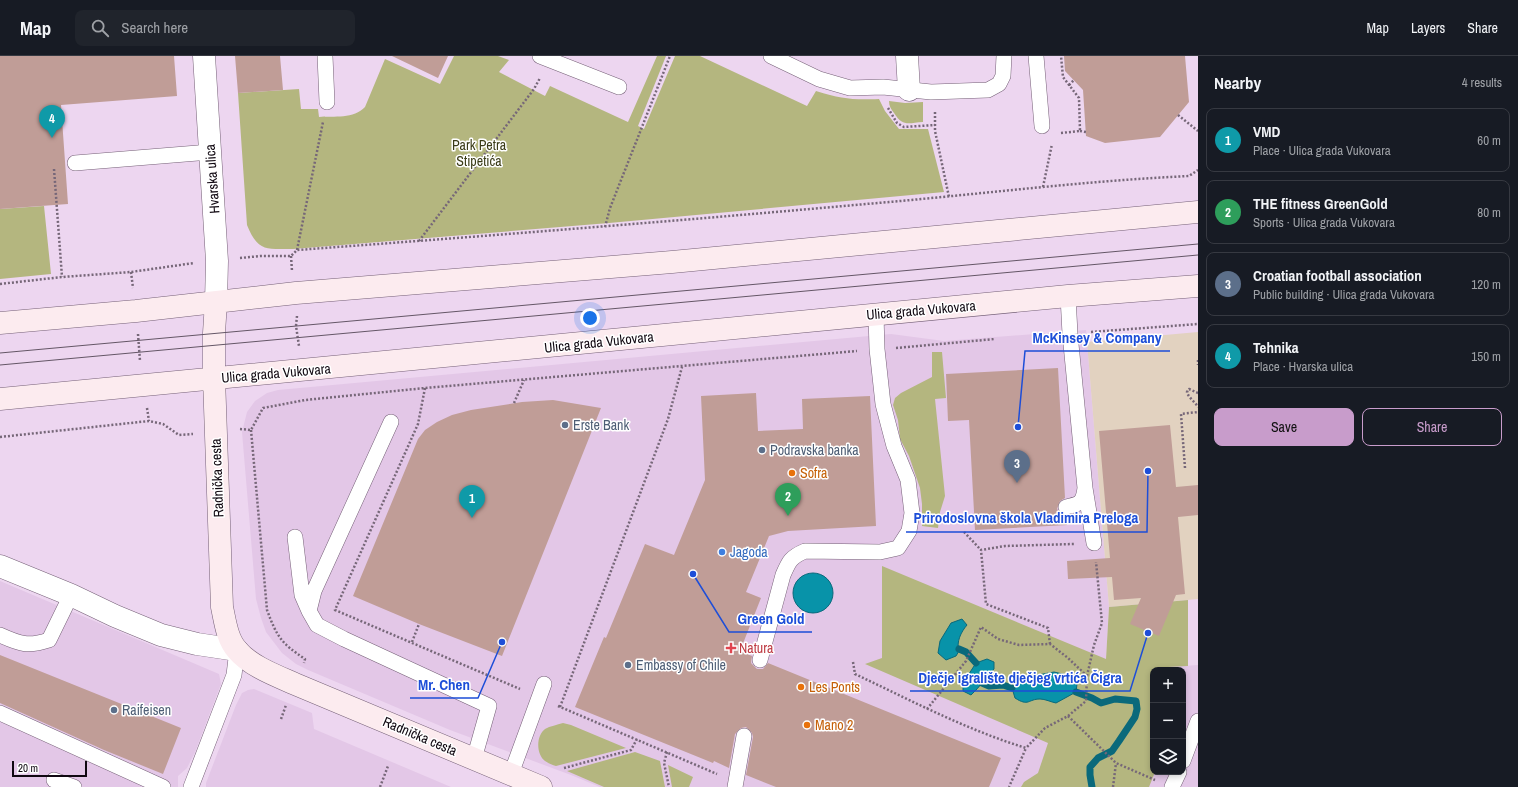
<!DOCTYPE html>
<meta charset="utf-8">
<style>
body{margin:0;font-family:"Archivo Narrow",sans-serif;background:#20242c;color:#f1f3f6}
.controls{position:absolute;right:12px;bottom:12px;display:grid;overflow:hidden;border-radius:8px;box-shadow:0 2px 6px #0003}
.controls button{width:36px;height:36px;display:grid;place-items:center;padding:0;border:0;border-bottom:1px solid #363941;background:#171b24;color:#f1f3f6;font:20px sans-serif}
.scale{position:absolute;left:12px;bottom:10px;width:75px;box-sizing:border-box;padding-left:4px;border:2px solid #100811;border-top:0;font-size:11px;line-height:14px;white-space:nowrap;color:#100811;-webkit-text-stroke:3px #fff;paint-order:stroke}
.you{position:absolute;left:590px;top:262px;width:14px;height:14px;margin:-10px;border:3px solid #fff;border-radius:50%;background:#1a73e8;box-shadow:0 0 0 6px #1a73e833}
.badge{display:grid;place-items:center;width:26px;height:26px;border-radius:50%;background:#c89ccb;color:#fff;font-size:13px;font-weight:700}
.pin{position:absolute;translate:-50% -33px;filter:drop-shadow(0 1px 2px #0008)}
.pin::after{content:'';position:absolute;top:21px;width:14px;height:12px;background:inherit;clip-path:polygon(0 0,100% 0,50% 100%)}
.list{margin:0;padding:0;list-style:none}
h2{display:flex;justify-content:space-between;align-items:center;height:52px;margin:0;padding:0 16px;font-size:17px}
h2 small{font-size:13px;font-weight:400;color:#9ea1a6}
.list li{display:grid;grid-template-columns:26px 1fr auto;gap:12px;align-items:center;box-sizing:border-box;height:64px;margin:0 8px 8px;padding:0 8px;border:1px solid #363941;border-radius:8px}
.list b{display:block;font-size:15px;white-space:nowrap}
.list p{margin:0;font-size:13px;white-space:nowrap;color:#9ea1a6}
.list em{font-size:13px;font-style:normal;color:#9ea1a6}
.actions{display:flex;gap:8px;padding:12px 16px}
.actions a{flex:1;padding:9px 0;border:1px solid #c89ccb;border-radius:8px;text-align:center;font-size:14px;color:#c89ccb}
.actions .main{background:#c89ccb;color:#111}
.icon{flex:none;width:22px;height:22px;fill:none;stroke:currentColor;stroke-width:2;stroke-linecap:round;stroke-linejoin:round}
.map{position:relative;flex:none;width:1198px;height:731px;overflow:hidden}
header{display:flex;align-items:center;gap:24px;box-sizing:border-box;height:56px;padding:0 20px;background:#171b24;border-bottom:1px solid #363941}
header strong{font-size:19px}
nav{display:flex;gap:22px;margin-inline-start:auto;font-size:14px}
.search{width:280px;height:36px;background:#20242c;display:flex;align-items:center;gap:10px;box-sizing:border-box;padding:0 14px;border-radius:8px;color:#9ea1a6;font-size:15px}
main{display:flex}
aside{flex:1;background:#171b24}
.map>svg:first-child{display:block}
.built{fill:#e3c7e7;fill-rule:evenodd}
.education{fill:#e2d2c0}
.green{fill:#b4b67f}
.water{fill:#0893a9;stroke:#0a697b}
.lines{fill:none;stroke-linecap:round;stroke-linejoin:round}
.stream{stroke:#0a697b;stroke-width:7}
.building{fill:#c09d97}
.lane-casing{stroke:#756077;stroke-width:16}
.street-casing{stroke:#756077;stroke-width:23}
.secondary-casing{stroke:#756077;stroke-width:23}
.path{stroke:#766778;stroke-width:2.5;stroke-dasharray:2 2;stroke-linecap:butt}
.lane{stroke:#fff;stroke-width:15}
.street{stroke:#fff;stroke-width:22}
.secondary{stroke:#fcebef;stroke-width:22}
.tram{stroke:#645666;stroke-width:1}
.service-dot{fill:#5c6f8a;stroke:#fff;stroke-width:1.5}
.food-dot{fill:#e8710a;stroke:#fff;stroke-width:1.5}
.shop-dot{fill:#3f7fe0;stroke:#fff;stroke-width:1.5}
.health-dot{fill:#e0444e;stroke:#fff;stroke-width:1.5}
.labels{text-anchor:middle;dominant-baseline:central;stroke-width:3;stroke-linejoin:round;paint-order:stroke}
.park-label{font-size:14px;fill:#3a3b17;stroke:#fff}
.street-label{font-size:14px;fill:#100811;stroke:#fff}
.service-label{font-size:14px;fill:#4e5e75;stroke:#fff;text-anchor:start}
.food-label{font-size:14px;fill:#c56008;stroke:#fff;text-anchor:start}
.shop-label{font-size:14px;fill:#366cbe;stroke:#fff;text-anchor:start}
.health-label{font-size:14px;fill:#be3a42;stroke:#fff;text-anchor:start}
.leader{fill:none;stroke:#1d4ed8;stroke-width:1.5}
.callout-dot{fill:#1d4ed8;stroke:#fff;stroke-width:1.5}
.callout-label{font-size:15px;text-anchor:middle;font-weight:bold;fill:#1d4ed8;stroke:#fff;stroke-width:3;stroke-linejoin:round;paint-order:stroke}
</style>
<header>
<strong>Map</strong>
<div class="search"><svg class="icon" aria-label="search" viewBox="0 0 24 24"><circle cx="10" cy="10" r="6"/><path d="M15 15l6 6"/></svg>Search here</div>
<nav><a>Map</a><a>Layers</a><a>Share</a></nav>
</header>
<main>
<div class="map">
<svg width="1198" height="731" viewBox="0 0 1198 731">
<rect width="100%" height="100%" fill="#edd6f0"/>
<path class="built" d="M 1086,274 L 1109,551 L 1106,603 L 1168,611 L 1198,609 L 1198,731 L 600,731 L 571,719 L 450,674 L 308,614 L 296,608 L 282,597 L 266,576 L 261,562 L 256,543 L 242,376 L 247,356 L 255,345 L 267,337 L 278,334 L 891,278 L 944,285 ZM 1153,614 L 1183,614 L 1183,716 L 1153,716 Z
M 0,525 L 219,618 L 221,628 L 195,696 L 187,712 L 178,720 L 178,731 L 0,731 Z
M 254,633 L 312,657 L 314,673 L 451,731 L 206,731 L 206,727 L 236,649 L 242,637 L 248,634 Z"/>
<path class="education" d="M 1198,276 L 1198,543 L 1109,551 L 1087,286 Z"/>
<path class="green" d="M 454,0 L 498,0 L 509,4 L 499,16 L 545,40 L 550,30 L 628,66 L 657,0 L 666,0 L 638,70 L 644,73 L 675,0 L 700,0 L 807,50 L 816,35 C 842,43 852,44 879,43 L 885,55 L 899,73 L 928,73 L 944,136 L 609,167 L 293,193 C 266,193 258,196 247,169 L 238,37 L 299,33 L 301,53 L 318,53 L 319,61 C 334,60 354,63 365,51 L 385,3 L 440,28 Z
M 889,45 L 905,47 L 923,46 L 923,66 C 908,67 903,71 894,57 C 891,53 889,50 889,45 Z
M 44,150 L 51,218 L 0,223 L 0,153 Z
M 932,296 L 942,296 L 946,342 L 935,343 L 945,440 L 940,456 L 938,472 L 922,470 L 922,448 L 920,432 L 909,400 L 900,383 L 898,364 L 893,349 L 895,342 L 901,337 L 932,321 Z
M 882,510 L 1106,603 L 1109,551 L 1188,544 L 1188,610 L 1168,611 L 1167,614 L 1153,614 L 1153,716 L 1155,716 L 1149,731 L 1021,731 L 1024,726 L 1038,717 L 1048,687 L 865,608 L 882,602 Z
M 563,667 L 571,669 L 626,692 L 556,710 C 552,709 548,707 545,705 C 536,698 536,680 545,673 C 550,670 557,669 563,667 Z
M 635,696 L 660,705 L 665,731 L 604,731 L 567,715 Z
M 668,709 L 693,721 L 689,731 L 672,731 Z"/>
<path class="water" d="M793 537a20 20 0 1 1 40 0a20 20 0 1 1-40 0Z
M 962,563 L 967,569 C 961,576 956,586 959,595 L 956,600 L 946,604 L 938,597 L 940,585 L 951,567 Z
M 987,603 L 994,606 L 994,613 C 985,622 980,631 971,639 L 963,635 L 963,627 L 976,607 Z
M 1054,616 L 1071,620 L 1077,628 L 1076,636 L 1056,647 C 1051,646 1045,643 1040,643 C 1028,643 1029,651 1015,642 L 1012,632 C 1021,620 1040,619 1054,616 Z"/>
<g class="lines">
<path class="stream" d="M 959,593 L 966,596 L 976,607
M 982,627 L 989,630 L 1003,629 L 1012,632
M 1076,636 L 1092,642 L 1101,647 L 1115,643 L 1136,645 L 1137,653 L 1135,661 L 1119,685 L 1112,695 L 1098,702 L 1090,711 L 1090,719 L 1092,731"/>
</g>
<path class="building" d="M 0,0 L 174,0 L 177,40 L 61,49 L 68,148 L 0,153 Z
M 235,0 L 280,0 L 283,34 L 238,37 Z
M 392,0 L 448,0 L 438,22 Z
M 1064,0 L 1185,0 L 1189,46 L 1160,81 L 1105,87 L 1086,80 L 1083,34 L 1065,15 Z
M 1058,312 L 1065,442 L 1060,445 L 1057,453 L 1060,457 L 1066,460 L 1067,469 L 975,474 L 969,364 L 948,365 L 946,318 Z
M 756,337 L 758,375 L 803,373 L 802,343 L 870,340 L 876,470 L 788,475 L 769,480 L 746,536 L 761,542 L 740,595 L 752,600 L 751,607 L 757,613 L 763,613 L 768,607 L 1001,702 L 989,731 L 776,731 L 746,719 L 753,681 L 752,677 L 746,671 L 741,672 L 735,678 L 729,712 L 714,705 L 713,707 L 575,651 L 604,581 L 606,582 L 645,488 L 674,499 L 705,424 L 701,340 Z
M 553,344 L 601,352 L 502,600 L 419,568 L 353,540 L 418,383 L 425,374 L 437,366 L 452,359 L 471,354 L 522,346 Z
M 1170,369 L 1176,431 L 1198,429 L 1198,459 L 1178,461 L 1185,538 L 1176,539 L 1159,580 L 1130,568 L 1141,542 L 1114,544 L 1112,521 L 1068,523 L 1067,505 L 1110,502 L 1099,375 Z
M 0,599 L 181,672 L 163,718 L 104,694 L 0,647 Z"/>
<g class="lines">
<g class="lane-casing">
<path id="lane" d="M 325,0 L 327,46
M 540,0 L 619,31
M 771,0 L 819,23 L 850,32 L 883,31 L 931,36 L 988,34 L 999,28 L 1003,20 L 1004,0
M 1036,0 L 1042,70
M 75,107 L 210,96
M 1068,240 L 1070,278 L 1085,432 L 1094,487
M 391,366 L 314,535 L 309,555 L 317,569 L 344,583 L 489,650 L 474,703
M 1066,451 C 1080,448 1083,447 1085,432
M 295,481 L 302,539 L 309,555
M 0,579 C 20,588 28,591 49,584 L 71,539
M 760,604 L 783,519 C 789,505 791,501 805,495 L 880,496 L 898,492 L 909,475 L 912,457 L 908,424 L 894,390 L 883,348 L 877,293 L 876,259
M 0,657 L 163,731
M 1183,705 L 1198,665
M 511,718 L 544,628
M 54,724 L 74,731
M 191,731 L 234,619 L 237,594
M 735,731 L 744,680
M 1172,731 L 1179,716"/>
</g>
<g class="street-casing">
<path id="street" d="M 204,0 L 217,205 L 216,246
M 907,0 L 909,34
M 0,510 L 71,539 L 115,560 L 161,579 L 197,588 L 237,594"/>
</g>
<g class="secondary-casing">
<path id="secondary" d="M 216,246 L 214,277 L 214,322 L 222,551 C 225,565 227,583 237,594 C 250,610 277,620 295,628 L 541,731
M 0,267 L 136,255 L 296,237 L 672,206 L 1198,156
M 0,343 L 1068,240 L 1198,230"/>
</g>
<path class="path" d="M 1069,29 L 1074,24
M 888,52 L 897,67 L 904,71 L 935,69
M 935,56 L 935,75 L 949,141
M 1178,59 L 1198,75
M 1080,75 L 1086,76
M 1061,77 L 1080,75 L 1079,42 L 1063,21 L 1061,0
M 54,113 L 62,221
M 1043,131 L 1052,88
M 605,171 L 610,152 L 670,0
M 419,185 L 534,33 L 540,22
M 297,194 L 323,66
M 291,200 L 292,215
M 240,202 L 261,200 L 291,200 L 297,194 C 487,180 677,165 866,148 C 974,139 1081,125 1189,120 L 1198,114
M 131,216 L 133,232
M 0,228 L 62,221 L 131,216 L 194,207
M 297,260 L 296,270 L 299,290
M 1091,276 L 1198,268
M 138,278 L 140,305
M 896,292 L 995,283
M 1198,304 L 1198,309
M 425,332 L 418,368 L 335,554 L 520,633
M 1198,337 L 1189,333 L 1187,336 C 1188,341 1195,346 1198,351
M 514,347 L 524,324
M 147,352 L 149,365
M 240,373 L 251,374 L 263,352 L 305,344 L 425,332 L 857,295
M 251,374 L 267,554 C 277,581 281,587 305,603 L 304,607
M 0,381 L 149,365 L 163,368 L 179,379 L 193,378
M 1185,412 L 1181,358 L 1198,356
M 964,476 L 981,494
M 412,586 L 419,568
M 1050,588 L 1048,572 L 986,548 L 981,494 L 1005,490 L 1074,488
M 853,606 L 855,618 C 910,644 967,674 1026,692 L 1009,731
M 1087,620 L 1094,589 L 1102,567 L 1096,506
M 558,650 L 717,718
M 560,651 L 668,363 L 682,311
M 927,653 L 966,605 L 981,571 L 998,583 L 1019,589 L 1050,588 L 1068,602 L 1087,620 L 1086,645 L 1068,660 L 1045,672 L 1026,692
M 1068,660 L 1116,707 L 1155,724
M 281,663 L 286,649
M 667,696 L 664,707 L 669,731
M 564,712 L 631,694 L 637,683
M 380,731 L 388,710
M 1113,731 L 1116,707"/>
<use href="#lane" class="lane"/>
<use href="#street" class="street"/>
<use href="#secondary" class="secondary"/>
<path class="tram" d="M 0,297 L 1198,188
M 0,309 L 1198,199"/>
</g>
<g class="service-dot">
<circle cx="565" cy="369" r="4"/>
<circle cx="762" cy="394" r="4"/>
<circle cx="628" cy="609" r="4"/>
<circle cx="114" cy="654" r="4"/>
</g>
<g class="food-dot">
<circle cx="792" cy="417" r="4"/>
<circle cx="801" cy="631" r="4"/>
<circle cx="807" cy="669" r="4"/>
</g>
<circle class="shop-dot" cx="722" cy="496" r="4"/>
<path class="health-dot" d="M729 586h4v4h4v4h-4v4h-4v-4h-4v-4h4z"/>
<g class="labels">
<g class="park-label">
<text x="479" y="89">Park Petra<tspan x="479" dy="16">Stipetića</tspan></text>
</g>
<g class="street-label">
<text transform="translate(212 123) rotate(-94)">Hvarska ulica</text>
<text transform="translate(921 254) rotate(-5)">Ulica grada Vukovara</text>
<text transform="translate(599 286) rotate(-6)">Ulica grada Vukovara</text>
<text transform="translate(276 317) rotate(-5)">Ulica grada Vukovara</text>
<text transform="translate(217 422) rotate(-92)">Radnička cesta</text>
<text transform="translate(420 680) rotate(23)">Radnička cesta</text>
</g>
<g class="service-label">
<text x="573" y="369">Erste Bank</text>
<text x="770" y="394">Podravska banka</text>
<text x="636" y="609">Embassy of Chile</text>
<text x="122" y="654">Raifeisen</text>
</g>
<g class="food-label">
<text x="800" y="417">Sofra</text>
<text x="809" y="631">Les Ponts</text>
<text x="815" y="669">Mano 2</text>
</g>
<g class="shop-label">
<text x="730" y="496">Jagoda</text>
</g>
<g class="health-label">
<text x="739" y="592">Natura</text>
</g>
</g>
<path class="leader" d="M1018 371L1025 295H1170M1148 415L1147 476H906M693 518L729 576H812M1148 577L1130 635H910M502 586L478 642H410"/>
<g class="callout-dot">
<circle cx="1018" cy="371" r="4"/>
<circle cx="1148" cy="415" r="4"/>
<circle cx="693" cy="518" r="4"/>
<circle cx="1148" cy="577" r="4"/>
<circle cx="502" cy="586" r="4"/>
</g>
<g class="callout-label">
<text x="1097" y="287">McKinsey &amp; Company</text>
<text x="1026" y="467">Prirodoslovna škola Vladimira Preloga</text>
<text x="771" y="568">Green Gold</text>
<text x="1020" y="627">Dječje igralište dječjeg vrtića Čigra</text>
<text x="444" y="634">Mr. Chen</text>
</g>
</svg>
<div class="controls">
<button>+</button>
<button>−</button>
<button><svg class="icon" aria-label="layers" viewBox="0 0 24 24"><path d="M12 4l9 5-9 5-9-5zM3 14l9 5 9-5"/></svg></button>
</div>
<div class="scale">20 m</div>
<div class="you"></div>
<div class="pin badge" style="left:472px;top:462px;background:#0f9aa8">1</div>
<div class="pin badge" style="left:788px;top:460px;background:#2e9e5b">2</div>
<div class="pin badge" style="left:1017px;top:427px;background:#5c6f8a">3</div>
<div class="pin badge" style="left:52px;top:82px;background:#0f9aa8">4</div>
</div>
<aside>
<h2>Nearby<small>4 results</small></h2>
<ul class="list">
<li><span class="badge" style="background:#0f9aa8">1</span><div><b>VMD</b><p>Place · Ulica grada Vukovara</p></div><em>60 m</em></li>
<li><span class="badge" style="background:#2e9e5b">2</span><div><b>THE fitness GreenGold</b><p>Sports · Ulica grada Vukovara</p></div><em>80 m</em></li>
<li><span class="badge" style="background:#5c6f8a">3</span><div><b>Croatian football association</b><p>Public building · Ulica grada Vukovara</p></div><em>120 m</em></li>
<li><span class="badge" style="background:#0f9aa8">4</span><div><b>Tehnika</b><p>Place · Hvarska ulica</p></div><em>150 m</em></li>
</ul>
<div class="actions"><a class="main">Save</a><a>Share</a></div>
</aside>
</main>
